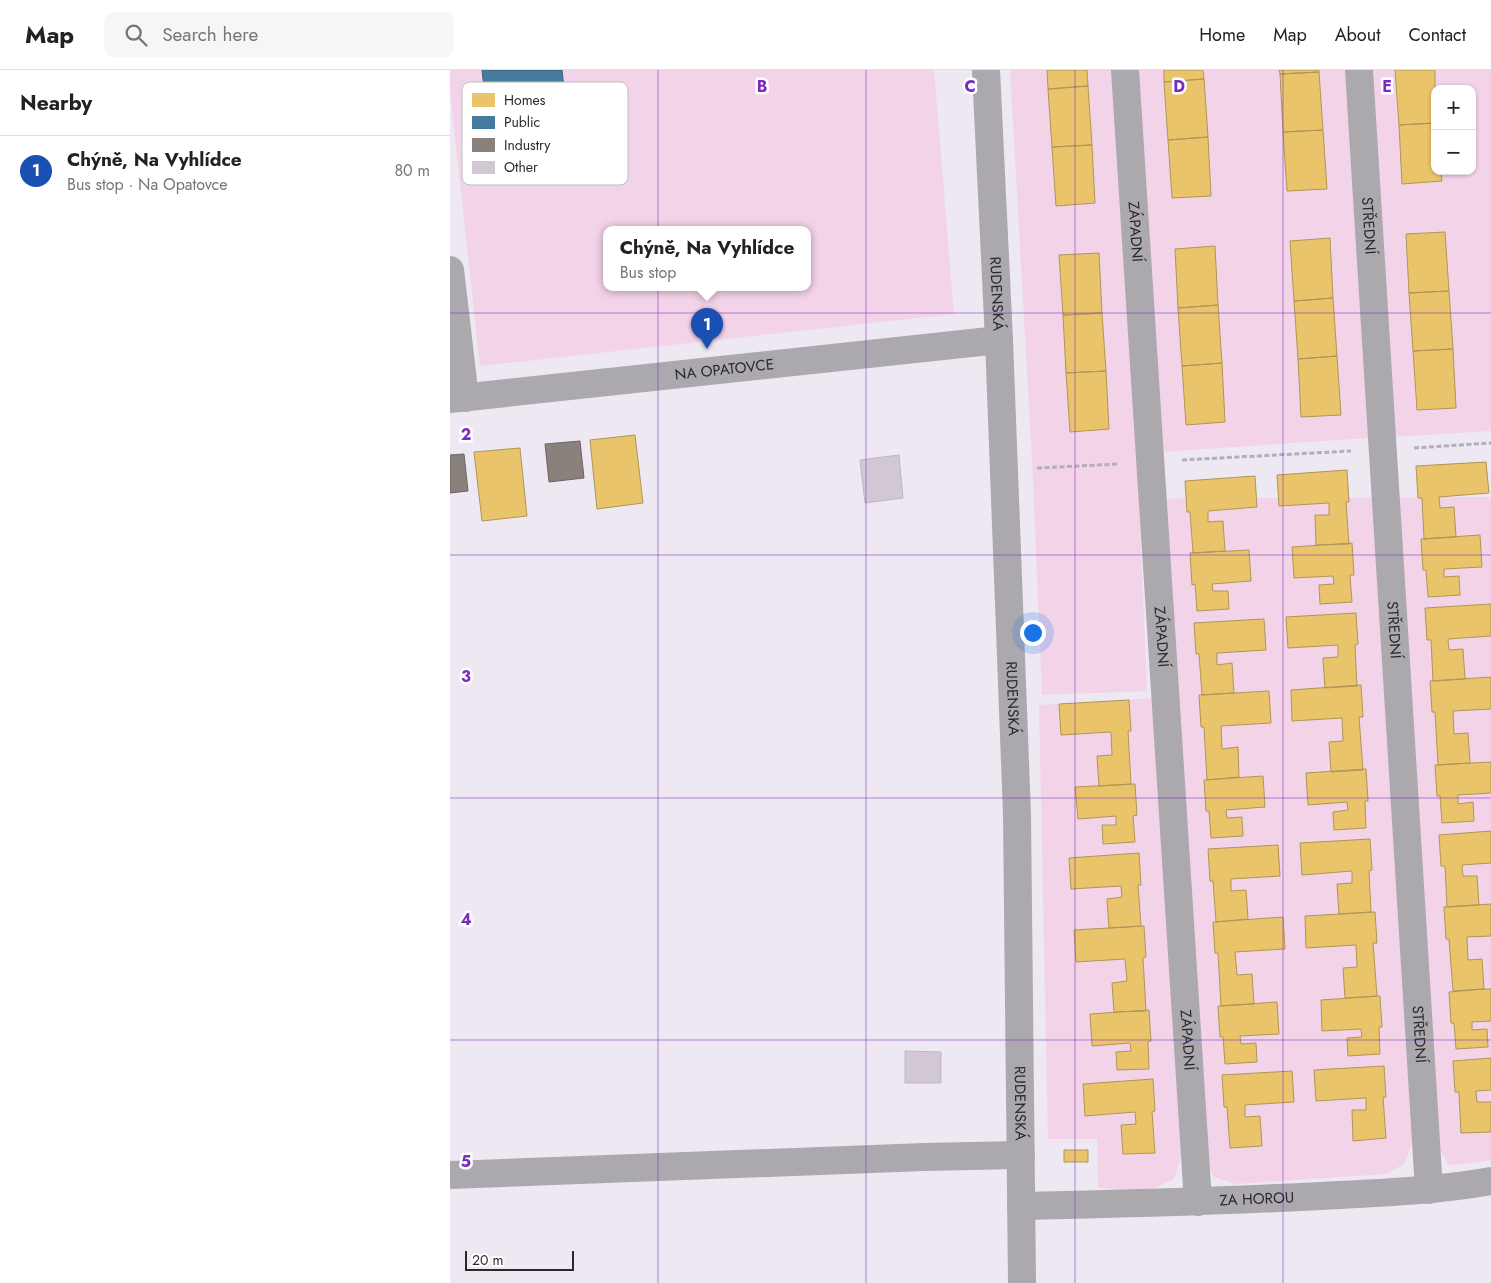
<!DOCTYPE html>
<meta charset="utf-8">
<style>
body{margin:0;font-family:Jost,sans-serif;background:#f6f6f6;color:#222}
.controls{position:absolute;right:15px;top:15px;display:grid;overflow:hidden;border-radius:10px;box-shadow:0 1px 4px #0004}
.controls button{width:45px;height:45px;display:grid;place-items:center;padding:0;border:0;border-bottom:1px solid #e0e0e0;background:#fff;color:#222;font:25px sans-serif}
.scale{position:absolute;left:15px;bottom:12px;width:109px;box-sizing:border-box;padding-left:5px;border:2px solid #2a272d;border-top:0;font-size:14px;line-height:18px;white-space:nowrap;color:#2a272d;-webkit-text-stroke:4px #fff;paint-order:stroke}
.you{position:absolute;left:582px;top:562px;width:18px;height:18px;margin:-12px;border:4px solid #fff;border-radius:50%;background:#1a73e8;box-shadow:0 0 0 8px #1a73e833}
.badge{display:grid;place-items:center;width:32px;height:32px;border-radius:50%;background:#7c3aed;color:#fff;font-size:16px;font-weight:700}
.pin{position:absolute;translate:-50% -41px;filter:drop-shadow(0 1px 2px #0008)}
.pin::after{content:'';position:absolute;top:26px;width:18px;height:15px;background:inherit;clip-path:polygon(0 0,100% 0,50% 100%)}
.popup{position:absolute;left:153px;top:156px;width:208px;height:65px;box-sizing:border-box;display:grid;place-content:center;border-radius:10px;background:#fff;filter:drop-shadow(0 1px 4px #0005);font-size:16px;white-space:nowrap;color:#767676}
.popup b{font-size:19px;color:#222}
.popup::after{content:'';position:absolute;left:50%;top:100%;margin-left:-10px;border:10px solid transparent;border-top-color:#fff}
.list{margin:0;padding:0;list-style:none}
h2{display:flex;justify-content:space-between;align-items:center;height:65px;margin:0;padding:0 20px;font-size:21px}
h2 small{font-size:16px;font-weight:400;color:#767676}
.list li{display:grid;grid-template-columns:32px 1fr auto;gap:15px;align-items:center;box-sizing:border-box;height:70px;padding:0 20px;border-top:1px solid #e0e0e0}
.list b{display:block;font-size:19px;white-space:nowrap}
.list p{margin:0;font-size:16px;white-space:nowrap;color:#767676}
.list em{font-size:16px;font-style:normal;color:#767676}
.icon{flex:none;width:28px;height:28px;fill:none;stroke:currentColor;stroke-width:2;stroke-linecap:round;stroke-linejoin:round}
.map{position:relative;flex:none;width:1041px;height:1213px;overflow:hidden}
header{display:flex;align-items:center;gap:30px;box-sizing:border-box;height:70px;padding:0 25px;background:#fff;border-bottom:1px solid #e0e0e0}
header strong{font-size:24px}
nav{display:flex;gap:28px;margin-inline-start:auto;font-size:18px}
.search{width:350px;height:45px;background:#f6f6f6;display:flex;align-items:center;gap:12px;box-sizing:border-box;padding:0 18px;border-radius:10px;color:#767676;font-size:19px}
main{display:flex}
aside{flex:1;background:#fff}
.map>svg:first-child{display:block}
.green{fill:#f3d3e8;fill-rule:evenodd}
.homes{fill:#e9c46a;stroke:#b09558}
.public{fill:#457b9d;stroke:#3d627b}
.industry{fill:#8a817c;stroke:#6d6664}
.building{fill:#d2c8d4;stroke:#bdb8bf}
.lines{fill:none;stroke-linecap:round;stroke-linejoin:round}
.path{stroke:#b2b0b5;stroke-width:3;stroke-dasharray:5 2.5;stroke-linecap:butt}
.minor{stroke:#aba9ae;stroke-width:28}
.tertiary{stroke:#aba9ae;stroke-width:28}
.grid{fill:none;stroke:#7b2cbf;stroke-width:1;stroke-opacity:0.55}
.labels{text-anchor:middle;dominant-baseline:central;stroke-width:5;stroke-linejoin:round;paint-order:stroke}
.street-label{font-size:15px;fill:#2a272d;stroke:#fff}
.key{fill:#fff;stroke:#bfbec0;stroke-width:1}
.key-label{font-size:14px;fill:#2a272d}
.grid-label{font-size:16px;text-anchor:middle;font-weight:bold;fill:#7b2cbf;stroke:#fff;stroke-width:5;stroke-linejoin:round;paint-order:stroke}
</style>
<header>
<strong>Map</strong>
<div class="search"><svg class="icon" aria-label="search" viewBox="0 0 24 24"><circle cx="10" cy="10" r="6"/><path d="M15 15l6 6"/></svg>Search here</div>
<nav><a>Home</a><a>Map</a><a>About</a><a>Contact</a></nav>
</header>
<main>
<aside>
<h2>Nearby<small></small></h2>
<ul class="list">
<li><span class="badge" style="background:#1a4fb4">1</span><div><b>Chýně, Na Vyhlídce</b><p>Bus stop · Na Opatovce</p></div><em>80 m</em></li>
</ul>
</aside>
<div class="map">
<svg width="1041" height="1213" viewBox="0 0 1041 1213">
<rect width="100%" height="100%" fill="#ede8f2"/>
<path class="green" d="M 0,0 L 484,0 L 504,244 L 30,296 L 0,22 ZM 157,160 L 357,160 L 357,218 L 157,218 Z
M 560,0 L 664,0 L 687,383 L 697,621 L 592,625 L 582,390 Z
M 686,0 L 896,0 L 918,368 L 710,382 Z
M 919,0 L 1041,0 L 1041,361 L 941,367 ZM 985,19 L 1022,19 L 1022,101 L 985,101 Z
M 922,427 L 962,1073 L 954,1094 L 936,1104 L 786,1114 L 764,1107 L 754,1086 L 713,429 L 737,428 L 737,442 L 740,442 L 743,483 L 740,484 L 742,514 L 745,514 L 747,541 L 779,539 L 763,521 L 762,514 L 801,511 L 799,480 L 775,481 L 773,452 L 758,452 L 758,441 L 807,437 L 807,428 L 828,428 L 830,436 L 879,433 L 879,445 L 865,446 L 866,475 L 843,477 L 844,508 L 883,506 L 884,514 L 869,515 L 870,533 L 902,532 L 900,505 L 903,505 L 899,474 L 896,432 L 899,432 L 899,428 Z
M 945,427 L 972,428 L 974,469 L 971,469 L 973,500 L 976,500 L 978,527 L 1009,507 L 994,507 L 994,499 L 1032,496 L 1030,465 L 1006,467 L 1004,437 L 990,438 L 989,427 L 1041,427 L 1041,1090 L 1006,1095 L 998,1094 L 985,1072 Z
M 703,628 L 731,1087 L 724,1109 L 703,1119 L 691,1120 L 648,1118 L 647,1069 L 598,1069 L 589,635 L 609,634 L 611,665 L 661,662 L 662,685 L 647,686 L 649,716 L 625,718 L 628,749 L 666,746 L 666,755 L 652,756 L 653,774 L 685,772 L 683,746 L 687,745 L 685,714 L 681,714 L 678,661 L 681,661 L 679,630 Z"/>
<path class="homes" d="M 597,0 L 637,0 L 638,16 L 598,19 Z
M 714,0 L 753,0 L 754,9 L 714,12 Z
M 829,0 L 869,0 L 869,2 L 830,4 Z
M 945,0 L 985,0 L 985,53 L 949,55 Z
M 869,2 L 873,60 L 833,62 L 830,4 Z
M 754,9 L 758,67 L 718,70 L 714,12 Z
M 638,16 L 642,75 L 602,77 L 598,19 Z
M 985,53 L 985,101 L 991,101 L 992,111 L 952,114 L 949,55 Z
M 873,60 L 877,119 L 837,121 L 833,62 Z
M 758,67 L 761,126 L 722,128 L 718,70 Z
M 642,75 L 645,133 L 606,136 L 602,77 Z
M 995,162 L 999,221 L 959,223 L 956,164 Z
M 880,168 L 883,228 L 844,231 L 840,171 Z
M 765,176 L 768,235 L 728,238 L 725,179 Z
M 649,183 L 652,243 L 613,245 L 609,185 Z
M 999,221 L 1003,279 L 963,281 L 959,223 Z
M 883,228 L 887,286 L 848,289 L 844,231 Z
M 768,235 L 772,293 L 732,296 L 728,238 Z
M 652,243 L 656,301 L 616,303 L 613,245 Z
M 1003,279 L 1006,338 L 967,340 L 963,281 Z
M 887,286 L 891,345 L 851,347 L 848,289 Z
M 772,293 L 775,352 L 736,355 L 732,296 Z
M 656,301 L 659,359 L 620,362 L 616,303 Z
M 185,365 L 193,433 L 147,439 L 140,370 Z
M 70,378 L 77,446 L 32,451 L 24,382 Z
M 1036,392 L 1039,423 L 989,427 L 990,438 L 1004,437 L 1006,467 L 974,469 L 972,428 L 968,428 L 966,396 Z
M 897,400 L 899,432 L 896,432 L 899,474 L 866,475 L 865,445 L 879,445 L 879,433 L 829,436 L 827,405 Z
M 805,406 L 807,437 L 758,441 L 758,452 L 773,451 L 775,481 L 743,483 L 740,442 L 737,442 L 735,411 Z
M 1030,465 L 1032,497 L 994,499 L 994,507 L 1009,506 L 1010,525 L 978,527 L 976,500 L 973,500 L 971,469 Z
M 902,473 L 904,505 L 900,505 L 902,532 L 870,534 L 869,515 L 884,514 L 883,506 L 844,508 L 842,477 Z
M 799,480 L 801,511 L 762,514 L 763,521 L 778,521 L 779,539 L 747,541 L 745,514 L 742,515 L 740,483 Z
M 1041,534 L 1041,566 L 998,569 L 999,580 L 1013,579 L 1015,609 L 983,611 L 981,570 L 977,570 L 975,538 Z
M 906,543 L 908,574 L 905,575 L 907,616 L 875,618 L 873,588 L 888,587 L 888,575 L 838,578 L 836,547 Z
M 814,549 L 816,580 L 767,583 L 767,595 L 782,593 L 784,623 L 752,625 L 749,584 L 746,584 L 744,553 Z
M 1041,607 L 1041,639 L 1003,641 L 1004,664 L 1018,663 L 1020,693 L 988,695 L 985,642 L 982,642 L 980,611 Z
M 911,615 L 913,647 L 909,647 L 913,700 L 881,702 L 879,672 L 893,671 L 892,648 L 842,651 L 841,620 Z
M 819,621 L 821,653 L 771,656 L 772,679 L 788,677 L 789,707 L 757,710 L 754,657 L 751,657 L 749,625 Z
M 679,630 L 681,661 L 678,661 L 681,714 L 649,716 L 647,686 L 662,685 L 661,662 L 611,665 L 609,634 Z
M 1041,692 L 1041,723 L 1008,725 L 1008,734 L 1023,732 L 1024,751 L 992,753 L 990,726 L 987,726 L 985,695 Z
M 916,699 L 918,731 L 915,731 L 916,758 L 884,760 L 883,742 L 898,740 L 897,732 L 858,735 L 856,703 Z
M 813,706 L 815,737 L 776,740 L 777,748 L 792,747 L 793,766 L 761,768 L 759,741 L 756,741 L 754,710 Z
M 685,714 L 687,745 L 683,746 L 685,772 L 653,774 L 652,755 L 666,755 L 666,746 L 628,749 L 625,717 Z
M 1041,761 L 1041,793 L 1012,795 L 1013,806 L 1027,806 L 1029,835 L 997,837 L 995,796 L 991,796 L 989,765 Z
M 920,769 L 922,800 L 919,801 L 921,842 L 889,844 L 887,814 L 902,813 L 902,801 L 852,805 L 850,773 Z
M 828,775 L 830,806 L 781,809 L 781,821 L 796,820 L 798,849 L 766,852 L 763,811 L 760,811 L 758,779 Z
M 689,783 L 691,815 L 688,815 L 691,856 L 659,858 L 657,829 L 672,827 L 671,816 L 621,819 L 619,788 Z
M 1041,834 L 1041,866 L 1017,867 L 1018,890 L 1032,889 L 1034,919 L 1003,921 L 999,869 L 996,869 L 994,837 Z
M 925,842 L 927,873 L 923,873 L 927,926 L 895,928 L 893,898 L 907,897 L 906,875 L 856,878 L 855,846 Z
M 833,847 L 835,879 L 785,882 L 787,905 L 802,904 L 804,934 L 771,936 L 768,883 L 765,883 L 763,852 Z
M 694,856 L 696,887 L 693,888 L 696,941 L 664,942 L 662,913 L 677,911 L 675,889 L 626,892 L 624,860 Z
M 1034,919 L 1041,919 L 1041,951 L 1022,952 L 1022,960 L 1037,959 L 1038,977 L 1006,979 L 1004,953 L 1001,953 L 999,922 Z
M 930,926 L 932,957 L 929,957 L 930,984 L 898,986 L 897,968 L 912,967 L 911,959 L 872,961 L 871,930 Z
M 827,932 L 829,964 L 790,966 L 791,974 L 806,973 L 807,992 L 775,994 L 773,967 L 770,967 L 768,936 Z
M 699,940 L 701,971 L 698,972 L 699,999 L 667,1000 L 666,982 L 681,981 L 680,973 L 642,976 L 640,944 Z
M 1041,988 L 1041,1020 L 1026,1021 L 1027,1032 L 1041,1032 L 1041,1062 L 1011,1063 L 1009,1022 L 1005,1022 L 1003,991 Z
M 934,996 L 936,1027 L 933,1027 L 936,1068 L 903,1071 L 902,1040 L 916,1040 L 916,1028 L 866,1031 L 864,1000 Z
M 842,1001 L 844,1032 L 795,1035 L 795,1047 L 810,1046 L 812,1076 L 780,1078 L 777,1037 L 774,1037 L 772,1005 Z
M 703,1009 L 705,1041 L 702,1042 L 705,1083 L 673,1084 L 671,1055 L 686,1054 L 685,1042 L 635,1046 L 633,1014 Z
M 614,1080 L 638,1080 L 638,1092 L 614,1092 Z"/>
<path class="public" d="M 32,0 L 112,0 L 119,63 L 40,72 Z"/>
<path class="industry" d="M 130,371 L 134,408 L 99,412 L 95,374 Z
M 14,384 L 18,421 L 0,423 L 0,385 Z"/>
<path class="building" d="M 449,385 L 453,428 L 415,433 L 410,390 Z
M 455,981 L 491,982 L 491,1013 L 455,1013 Z"/>
<g class="lines">
<path class="path" d="M 964,378 L 1041,373
M 732,390 L 901,381
M 587,398 L 668,394"/>
<g class="minor">
<path id="s1" d="M 675,0 L 748,1132"/>
<path id="s2" d="M 909,0 L 979,1120"/>
<path d="M 0,200 L 15,328"/>
<path id="s3" d="M 0,329 L 549,270"/>
<path id="s4" d="M 571,1136 C 671,1134 771,1131 871,1126 C 928,1123 985,1121 1041,1111"/>
</g>
<g class="tertiary">
<path id="s5" d="M 536,0 L 549,270 L 567,745 L 572,1213"/>
<path d="M 0,1105 L 474,1087 L 571,1085"/>
</g>
</g>
<path class="grid" d="M 208,0 L 208,1213M 416,0 L 416,1213M 625,0 L 625,1213M 833,0 L 833,1213M 0,243 L 1041,243M 0,485 L 1041,485M 0,728 L 1041,728M 0,970 L 1041,970"/>
<g class="labels">
<g class="street-label">
<text stroke="none"><textPath href="#s2" startOffset="156">STŘEDNÍ</textPath></text>
<text stroke="none"><textPath href="#s1" startOffset="162">ZÁPADNÍ</textPath></text>
<text stroke="none"><textPath href="#s5" startOffset="224">RUDENSKÁ</textPath></text>
<text stroke="none"><textPath href="#s3" startOffset="276">NA OPATOVCE</textPath></text>
<text stroke="none"><textPath href="#s2" startOffset="561">STŘEDNÍ</textPath></text>
<text stroke="none"><textPath href="#s1" startOffset="568">ZÁPADNÍ</textPath></text>
<text stroke="none"><textPath href="#s5" startOffset="629">RUDENSKÁ</textPath></text>
<text stroke="none"><textPath href="#s2" startOffset="966">STŘEDNÍ</textPath></text>
<text stroke="none"><textPath href="#s1" startOffset="972">ZÁPADNÍ</textPath></text>
<text stroke="none"><textPath href="#s5" startOffset="1034">RUDENSKÁ</textPath></text>
<text stroke="none"><textPath href="#s4" startOffset="236">ZA HOROU</textPath></text>
</g>
</g>
<rect x="12" y="12" width="166" height="103" rx="8" class="key"/>
<rect x="22" y="23" width="23" height="14" fill="#e9c46a"/>
<rect x="22" y="46" width="23" height="13" fill="#457b9d"/>
<rect x="22" y="68" width="23" height="14" fill="#8a817c"/>
<rect x="22" y="91" width="23" height="13" fill="#d2c8d4"/>
<g class="key-label">
<text x="54" y="35">Homes</text>
<text x="54" y="57">Public</text>
<text x="54" y="80">Industry</text>
<text x="54" y="102">Other</text>
</g>
<g class="grid-label">
<text x="312" y="22">B</text>
<text x="520" y="22">C</text>
<text x="729" y="22">D</text>
<text x="937" y="22">E</text>
<text x="16" y="370">2</text>
<text x="16" y="612">3</text>
<text x="16" y="855">4</text>
<text x="16" y="1097">5</text>
</g>
</svg>
<div class="controls">
<button>+</button>
<button>−</button>
</div>
<div class="scale">20 m</div>
<div class="you"></div>
<div class="pin badge" style="left:257px;top:279px;background:#1a4fb4">1</div>
<div class="popup"><b>Chýně, Na Vyhlídce</b>Bus stop</div>
</div>
</main>
